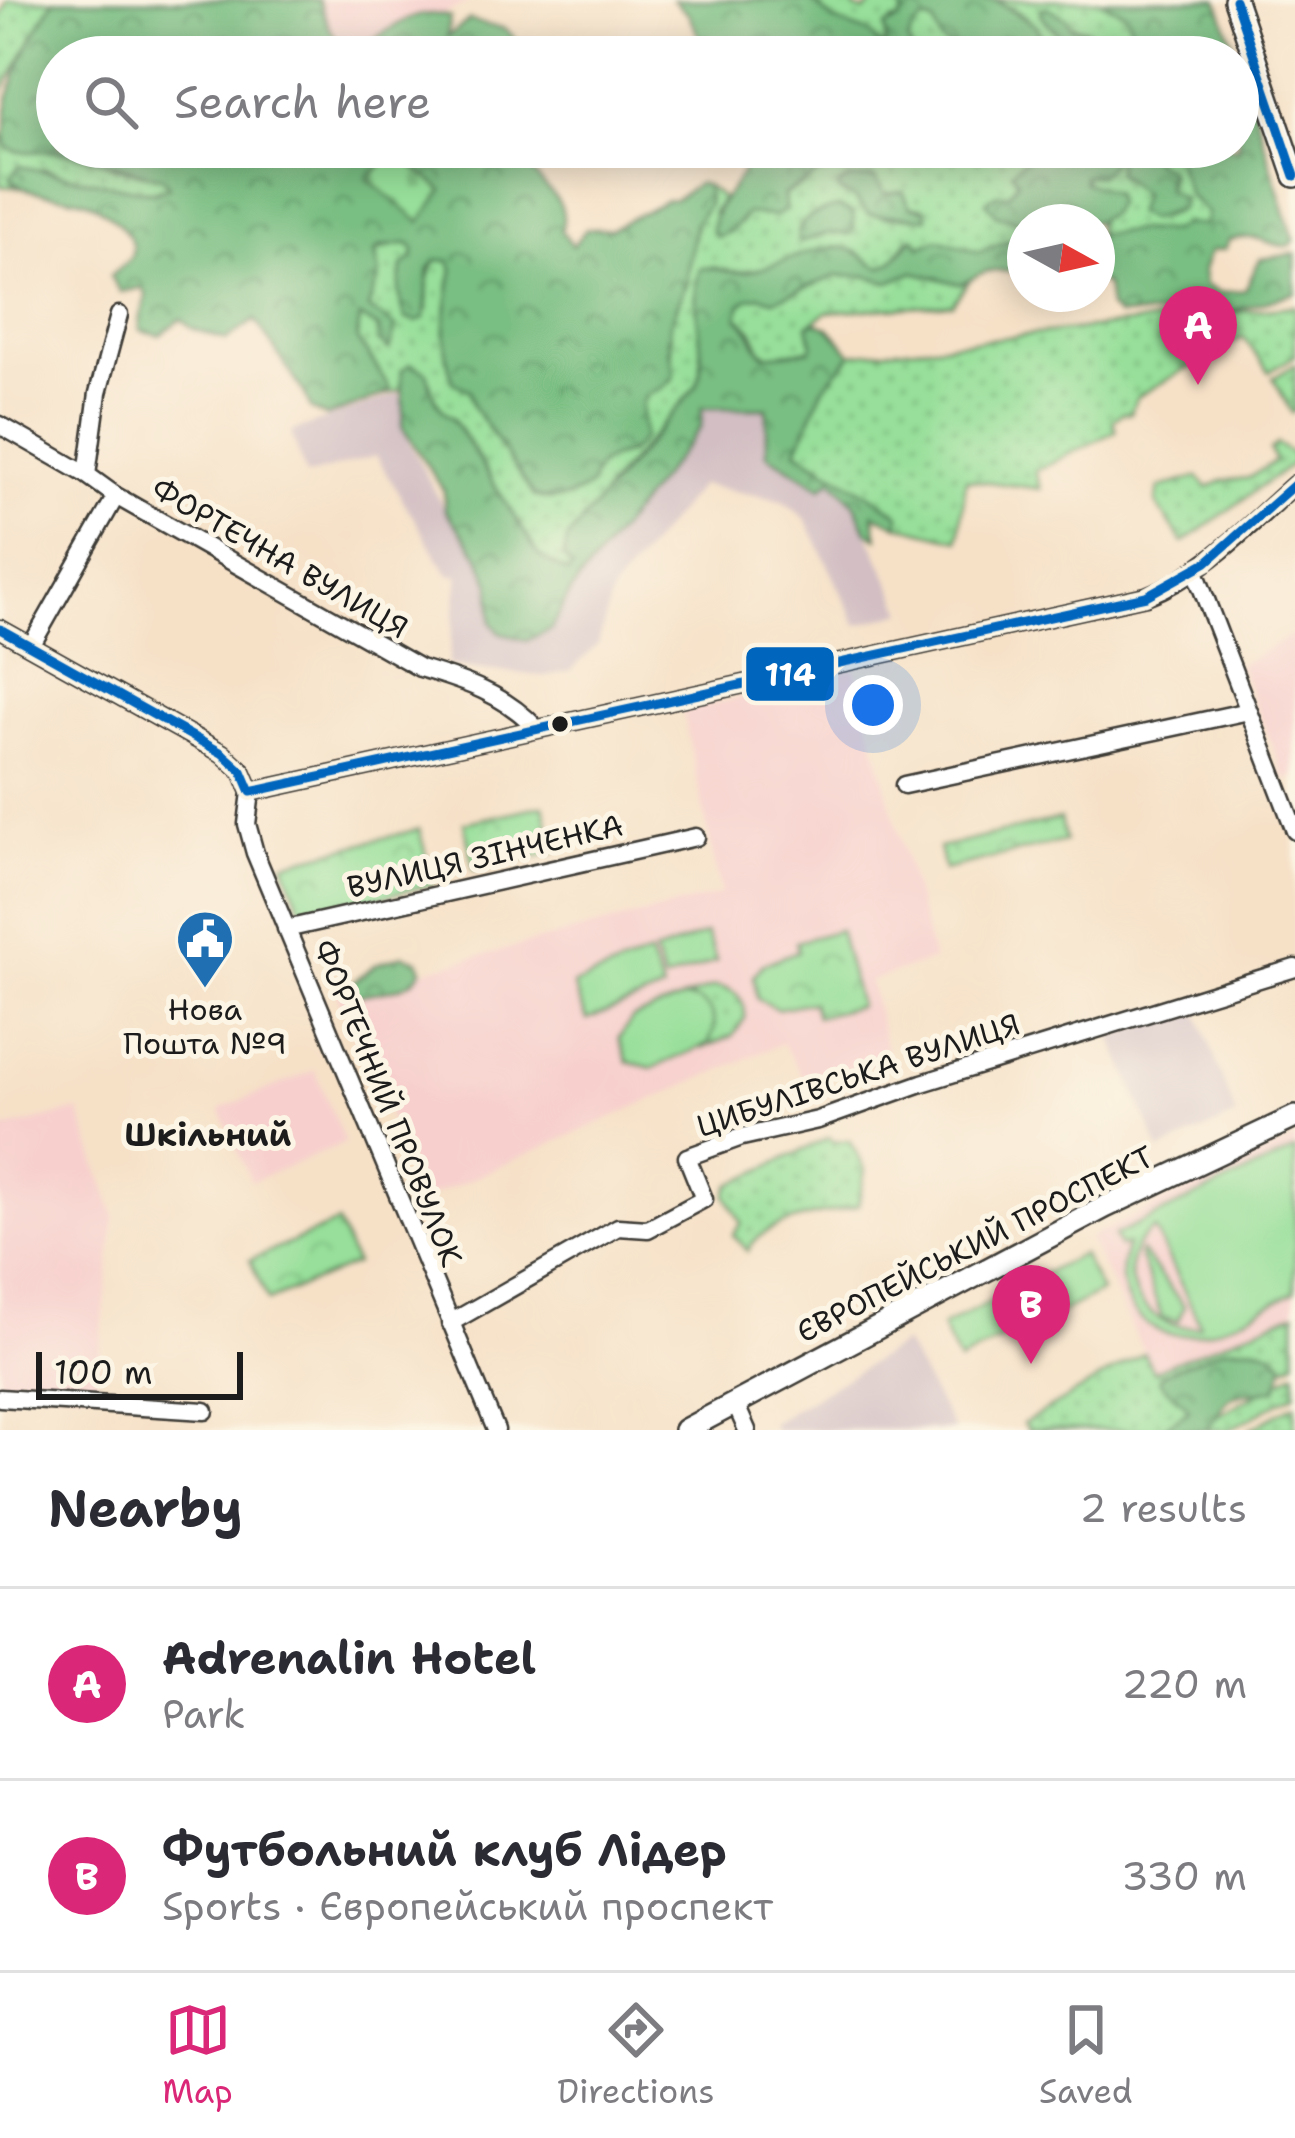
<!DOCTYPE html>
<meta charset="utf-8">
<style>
body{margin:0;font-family:"Shantell Sans",sans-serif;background:#f7f7f7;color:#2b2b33}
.compass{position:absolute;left:1007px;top:204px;width:108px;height:108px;border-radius:50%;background:#fff;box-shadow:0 6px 30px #0003;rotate:98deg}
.scale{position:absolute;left:36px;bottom:30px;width:207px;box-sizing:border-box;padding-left:12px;border:6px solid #1c1c1c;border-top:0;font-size:33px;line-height:42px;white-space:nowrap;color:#1c1c1c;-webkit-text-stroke:9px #fcf5e5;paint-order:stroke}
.you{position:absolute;left:873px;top:705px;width:42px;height:42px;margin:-30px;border:9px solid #fff;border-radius:50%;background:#1a73e8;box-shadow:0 0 0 18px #1a73e833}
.badge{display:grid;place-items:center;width:78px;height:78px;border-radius:50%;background:#db2777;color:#fff;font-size:39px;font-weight:700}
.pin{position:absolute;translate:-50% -99px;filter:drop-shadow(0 3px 6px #0008)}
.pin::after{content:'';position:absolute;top:63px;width:42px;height:36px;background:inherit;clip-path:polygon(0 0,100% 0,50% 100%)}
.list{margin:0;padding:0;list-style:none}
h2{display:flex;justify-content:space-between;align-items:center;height:156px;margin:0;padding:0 48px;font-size:51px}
h2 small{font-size:39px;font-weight:400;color:#7c7c81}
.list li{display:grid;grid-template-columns:78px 1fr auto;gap:36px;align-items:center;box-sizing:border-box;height:192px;padding:0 48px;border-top:3px solid #e1e1e2}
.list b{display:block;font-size:45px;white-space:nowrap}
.list p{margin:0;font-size:39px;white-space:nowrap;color:#7c7c81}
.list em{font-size:39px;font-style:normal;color:#7c7c81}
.icon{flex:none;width:66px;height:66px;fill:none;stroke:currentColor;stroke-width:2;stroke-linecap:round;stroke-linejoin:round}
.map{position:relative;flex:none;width:1295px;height:1430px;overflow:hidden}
.search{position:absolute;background:#fff;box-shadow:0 6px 30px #0003;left:36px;right:36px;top:36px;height:132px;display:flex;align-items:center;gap:30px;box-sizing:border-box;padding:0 42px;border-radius:66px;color:#7c7c81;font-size:45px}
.sheet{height:540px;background:#fff}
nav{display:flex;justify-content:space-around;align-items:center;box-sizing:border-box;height:168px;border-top:3px solid #e1e1e2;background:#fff;font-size:33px;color:#7c7c81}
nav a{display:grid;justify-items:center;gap:6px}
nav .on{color:#db2777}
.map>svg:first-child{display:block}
.built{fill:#f7d0cd}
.industrial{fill:#d2bec3}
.grass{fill:url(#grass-dots);stroke:#5a7e5b;stroke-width:3;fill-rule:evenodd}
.forest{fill:url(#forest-crowns);stroke:#4a6d4f;stroke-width:3}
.cemetery{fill:url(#cemetery-stones);stroke:#5a7e5b;stroke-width:3}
.park{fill:url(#park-crowns);stroke:#5a7e5b;stroke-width:3}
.pitch{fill:#97df9a;stroke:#5a7e5b;stroke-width:3;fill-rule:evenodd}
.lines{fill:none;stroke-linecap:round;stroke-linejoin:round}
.minor-casing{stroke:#3d3a36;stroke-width:21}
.major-casing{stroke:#3d3a36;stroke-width:26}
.minor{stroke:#fff;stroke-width:16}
.major{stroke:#fff;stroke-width:21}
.bus-1-casing{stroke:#fcf5e5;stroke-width:18}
.bus-1{stroke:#0065bd;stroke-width:9}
.bus-dot{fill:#1c1c1c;stroke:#fcf5e5;stroke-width:4.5}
.labels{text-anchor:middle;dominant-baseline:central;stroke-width:10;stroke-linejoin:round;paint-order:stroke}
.street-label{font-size:30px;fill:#1c1c1c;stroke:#fcf5e5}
.poi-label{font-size:30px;fill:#1c1c1c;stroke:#fcf5e5}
.neighbourhood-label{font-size:33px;font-weight:bold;fill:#1c1c1c;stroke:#fcf5e5}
.line-badge{stroke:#fcf5e5;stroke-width:4.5}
.badge-label{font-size:33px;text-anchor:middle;font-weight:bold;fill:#fff}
</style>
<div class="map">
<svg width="1295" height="1430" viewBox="0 0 1295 1430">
<defs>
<pattern id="grass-dots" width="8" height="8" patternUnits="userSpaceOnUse" patternTransform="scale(3)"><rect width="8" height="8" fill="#97df9a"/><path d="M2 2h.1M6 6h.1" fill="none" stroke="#82bf84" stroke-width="1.8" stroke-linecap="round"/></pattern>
<pattern id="forest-crowns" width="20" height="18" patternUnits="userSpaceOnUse" patternTransform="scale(3)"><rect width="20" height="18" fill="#79be82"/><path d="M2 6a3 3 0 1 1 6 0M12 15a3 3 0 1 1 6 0" fill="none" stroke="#629a6a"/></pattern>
<pattern id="cemetery-stones" width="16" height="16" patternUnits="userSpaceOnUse" patternTransform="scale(3)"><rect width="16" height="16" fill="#97df9a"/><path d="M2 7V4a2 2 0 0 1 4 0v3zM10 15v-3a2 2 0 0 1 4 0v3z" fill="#82bf84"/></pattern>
<pattern id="park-crowns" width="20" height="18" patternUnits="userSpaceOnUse" patternTransform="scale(3)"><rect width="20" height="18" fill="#97df9a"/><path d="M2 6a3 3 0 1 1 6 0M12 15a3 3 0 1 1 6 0" fill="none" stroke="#82bf84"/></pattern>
</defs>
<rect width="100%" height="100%" fill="#fcf5e5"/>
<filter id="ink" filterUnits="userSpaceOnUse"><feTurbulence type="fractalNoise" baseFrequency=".00833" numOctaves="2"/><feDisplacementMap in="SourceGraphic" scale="24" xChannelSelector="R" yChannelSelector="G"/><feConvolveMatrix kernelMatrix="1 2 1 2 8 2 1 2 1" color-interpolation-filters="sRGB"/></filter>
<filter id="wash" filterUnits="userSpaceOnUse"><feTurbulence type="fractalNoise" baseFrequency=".004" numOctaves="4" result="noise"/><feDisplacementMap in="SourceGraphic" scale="48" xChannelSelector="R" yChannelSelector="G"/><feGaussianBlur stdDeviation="2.7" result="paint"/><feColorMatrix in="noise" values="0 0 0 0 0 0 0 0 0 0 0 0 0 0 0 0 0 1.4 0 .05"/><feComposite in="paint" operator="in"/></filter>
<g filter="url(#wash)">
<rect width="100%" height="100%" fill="#f6e1c7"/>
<path class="built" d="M 310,0 L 472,0 L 354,57 L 337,57 Z
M 1295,633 L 1295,776 L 1286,781 L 1239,665 Z
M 855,669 L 933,960 L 870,981 L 889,1061 L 803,1076 L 782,1043 L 425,1199 L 336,993 L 721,894 L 683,712 Z
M 315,1070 L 345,1143 L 251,1182 L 220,1109 Z
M 79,1110 L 115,1217 L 95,1392 L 0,1389 L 0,1130 Z
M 1295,1139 L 1295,1312 L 1153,1371 L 1089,1238 Z"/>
<path class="industrial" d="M 400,393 L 405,409 L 402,429 L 445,510 L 479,556 L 491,584 L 492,623 L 513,638 L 562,611 L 571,592 L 701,408 L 767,408 L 855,504 L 904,612 L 857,625 L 806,519 L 782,500 L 700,485 L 613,590 L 598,644 L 570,671 L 543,676 L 448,666 L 459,576 L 448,574 L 376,456 L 306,476 L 291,432 Z
M 1196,1007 L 1236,1116 L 1160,1151 L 1112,1037 Z
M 904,1343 L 954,1430 L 775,1430 L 771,1423 Z"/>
<path class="grass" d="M 7,0 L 54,0 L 0,96 L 0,20 Z
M 810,0 L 852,0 L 855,9 L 865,12 L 876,0 L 895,0 L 904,11 L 900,20 L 891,22 L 885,37 L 887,44 L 880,47 L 872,37 L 834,21 Z
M 995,0 L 1099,0 L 1127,14 L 1141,57 C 1110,57 1098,61 1085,29 L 1041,16 L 1071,47 L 1065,57 L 1045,51 L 1039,32 L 1023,14 Z
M 924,20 L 934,23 C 938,29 938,36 942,41 C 950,54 976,46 987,57 L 914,57 L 908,42 L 913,28 Z
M 0,132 L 6,146 L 19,152 L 48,151 L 96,157 L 114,167 L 163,178 L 169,187 C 146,200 69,178 44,168 L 14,184 L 25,188 L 0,186 Z
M 831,147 L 1039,147 L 1012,171 L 1018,181 L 1009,194 L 1025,222 L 1025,235 L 978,252 L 938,239 L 919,247 L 917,240 L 909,238 L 893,261 L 882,267 L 869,264 L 860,255 L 737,272 L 711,267 L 696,299 L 704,366 L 697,385 L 609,486 L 563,557 L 572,568 L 568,573 L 540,557 L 453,418 C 436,409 431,389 427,372 L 402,370 L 401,390 L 386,394 L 388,388 C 379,369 370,357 357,340 L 360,316 L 379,329 L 389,348 L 395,327 L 367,308 L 375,252 L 403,242 L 414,248 L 413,258 L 428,311 L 427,284 L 435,260 L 450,261 L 453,269 C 446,307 439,345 454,382 L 469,390 L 473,406 L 534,496 C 565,482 596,460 629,453 L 642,421 L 638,411 C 646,390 658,391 673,379 L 670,325 L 685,286 L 696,223 L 708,204 L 706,186 L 722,198 L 713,213 L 741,223 L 746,214 L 805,184 L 831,159 ZM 854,179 L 885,194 L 899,191 L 911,206 L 922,207 L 914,217 L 885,217 L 854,198 Z
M 1108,147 L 1118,147 L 1116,159 L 1120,178 L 1141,189 L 1140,198 L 1159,218 L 1177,211 L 1180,197 L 1165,190 L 1170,175 L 1167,169 L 1154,162 L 1148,147 L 1172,147 L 1188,195 L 1207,213 L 1205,225 L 1184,224 L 1172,232 L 1142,230 L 1097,235 L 1097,222 L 1088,222 L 1094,222 L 1084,176 L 1108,155 Z
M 915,272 L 959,284 L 968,283 L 952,304 L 827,312 L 808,325 L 813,348 C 737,367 776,343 738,317 L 741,304 L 749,298 L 760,296 L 774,300 L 836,276 L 866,276 L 889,282 Z
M 1295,306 L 1295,356 L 1269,372 L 1243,337 L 1137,397 L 1130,413 L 1122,413 L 1113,421 L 1116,431 L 1035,471 L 1041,489 L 966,479 L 959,540 L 898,525 L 900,515 C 866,490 831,474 797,450 L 823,388 L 852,354 Z
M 1295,365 L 1295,411 L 1292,413 L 1273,378 Z
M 1277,444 L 1292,454 L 1295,462 L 1183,543 L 1156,503 L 1159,488 L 1198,477 L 1208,488 L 1222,481 L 1249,478 L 1275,461 L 1270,450 Z
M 713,987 C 733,986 746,998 745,1018 L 733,1036 L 701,1049 L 708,1043 L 691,998 L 682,999 Z
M 829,1138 L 835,1142 L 850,1140 L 865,1170 L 858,1205 C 827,1216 763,1218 748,1251 L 733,1235 L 741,1223 L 726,1195 L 730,1185 Z
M 1295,1312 L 1295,1361 L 1172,1430 L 1028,1430 L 1023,1424 L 1144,1353 L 1153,1371 Z
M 1295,1372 L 1295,1393 L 1229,1430 L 1192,1430 Z
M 1295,1404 L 1295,1430 L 1248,1430 Z"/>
<path class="forest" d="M 54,0 L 318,0 C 324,12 330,35 341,42 C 370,63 397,0 450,17 L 447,37 L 470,20 C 502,34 505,15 524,57 L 57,57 L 57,147 L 523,147 C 525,186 574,191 561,231 L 573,246 L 586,229 L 610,229 L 666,200 C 681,200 686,189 699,183 L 706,186 L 708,204 L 695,224 L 685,286 L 670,325 L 669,349 L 675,374 C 655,407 635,374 644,436 C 628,466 599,445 591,485 C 571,499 557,503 534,496 L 473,406 L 469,390 L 454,383 C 439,346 446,307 453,269 L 450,261 L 436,260 L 429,269 L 425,318 L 416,322 L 405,318 L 399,292 L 402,266 L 413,258 L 414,248 L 409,243 L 380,247 L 375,252 L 380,274 L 368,308 L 396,327 L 389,350 L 377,340 L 379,329 L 360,317 L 357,340 C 370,357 379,369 389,388 L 386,394 L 327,417 L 311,409 L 304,393 L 255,320 L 226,340 L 191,328 L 181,319 L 160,335 L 140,330 C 138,315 146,308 146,294 L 142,288 L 120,292 L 110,276 C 116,270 128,263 131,256 C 141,235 100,205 84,200 C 60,193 27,197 10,178 L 19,166 L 154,193 L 169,187 L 163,178 C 125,169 90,154 51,151 C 35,150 20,156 6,146 C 0,95 28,42 54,0 Z
M 673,0 L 810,0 L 834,21 L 869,33 L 881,47 L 887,44 L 885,27 L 900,20 L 904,12 L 895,0 L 995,0 L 1037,26 L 1045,51 L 1059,57 L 987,57 L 976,49 L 949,47 L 941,41 L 934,23 L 925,20 L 914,28 L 908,41 L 914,57 L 722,57 L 702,43 L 689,15 Z
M 1099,0 L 1218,0 L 1238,57 L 1141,57 L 1127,14 Z
M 1047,7 L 1068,19 L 1072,27 L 1091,32 L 1095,51 L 1105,57 L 1065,57 L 1071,47 L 1041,15 L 1041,9 Z
M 1238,58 L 1294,240 L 1290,246 C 1267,247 1264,232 1229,240 L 1225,249 L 1210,251 L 1203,271 L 1205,285 L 1219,293 L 1245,290 L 1260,259 L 1295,254 L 1295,293 L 1227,313 L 1117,316 L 1109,308 L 1106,285 L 1097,280 L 1097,235 L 1142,230 L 1172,231 L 1184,224 L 1205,225 L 1207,213 L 1188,195 L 1172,147 L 1238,147 Z
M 744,147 L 831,147 C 832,176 804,181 784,194 L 785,210 L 775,216 L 746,214 L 732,231 L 717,237 L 712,232 C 711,196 754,181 744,147 Z
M 1039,147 L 1108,147 L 1111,164 L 1099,175 L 1084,176 L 1084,182 L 1113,193 L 1116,202 L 1110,213 L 1094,222 L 1025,222 L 997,215 L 986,202 L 998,194 L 1009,194 L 1018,181 L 1012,171 Z
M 1118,147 L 1148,147 L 1154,162 L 1168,169 L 1166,190 L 1183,199 L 1181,208 L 1149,220 L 1135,213 L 1142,194 L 1116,172 Z
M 875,178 L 885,194 L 903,191 L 910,206 L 926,209 L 927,218 L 868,214 L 854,198 L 839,191 L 839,185 L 849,179 Z
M 839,207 L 853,213 L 854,230 L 850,234 L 830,233 L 798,242 C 795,218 819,211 839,207 Z
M 1025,235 L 1025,272 L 987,271 L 960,284 L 915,272 L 889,282 L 866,276 L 836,276 L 774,300 L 760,296 L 749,298 L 741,304 L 738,317 C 755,331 750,342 765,355 L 810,350 L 813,345 L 808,325 L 817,322 L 829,328 L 852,354 L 823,388 L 797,450 C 831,475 867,489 900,515 L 898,525 L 874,514 L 878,538 L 867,531 L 855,504 L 832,479 L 822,487 L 767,454 L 767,408 L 702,408 L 701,427 L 571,591 L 551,629 L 526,641 L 500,632 L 492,623 L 491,584 L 479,556 L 445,510 L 444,491 L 402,427 C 407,407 400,390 402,370 L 411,364 L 427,372 C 431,389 436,409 452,418 L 540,557 L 568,573 L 572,568 L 563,558 L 568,538 L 697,385 C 710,347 687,307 700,268 C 714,266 724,272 738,272 C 771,273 814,240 849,249 C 862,252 868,264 882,267 L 893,261 L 914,237 L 920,247 L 938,239 L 978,252 Z
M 403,955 L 418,960 L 422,969 C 409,994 377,990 352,997 L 349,985 L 376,964 Z
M 1226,1347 C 1252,1346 1268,1343 1285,1364 L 1276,1389 C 1229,1398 1235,1385 1207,1430 L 1160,1430 L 1189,1410 C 1181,1396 1168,1393 1159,1380 L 1163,1373 Z"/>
<path class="cemetery" d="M 392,150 L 443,190 L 420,222 L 369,180 Z"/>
<path class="park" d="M 544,805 L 555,852 L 474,870 L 464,823 Z
M 1060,819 L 1065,841 L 944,870 L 939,848 Z
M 419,829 L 434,884 L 304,916 L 284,863 Z
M 839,930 L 859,1006 L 816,1017 L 812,1002 L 777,1009 L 757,999 L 754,976 L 763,964 L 798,951 L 796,942 Z
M 337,1223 L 355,1264 L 268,1301 L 250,1260 Z"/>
<path class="pitch" d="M 706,934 L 717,961 L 664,981 L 654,953 Z
M 649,955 L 663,991 L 587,1020 L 573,985 Z
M 682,999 C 710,998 722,1020 708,1044 L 653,1068 L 628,1062 L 619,1038 L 633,1018 Z
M 1295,1150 L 1295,1291 C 1249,1313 1172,1368 1132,1308 C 1119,1288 1119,1267 1127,1245 L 1119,1247 L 1114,1236 ZM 1154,1229 L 1200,1324 L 1199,1326 C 1140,1335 1104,1261 1154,1229 Z
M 1141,1251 L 1184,1306 L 1178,1321 L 1162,1318 L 1139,1254 Z
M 1082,1254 L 1101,1292 L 1029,1329 L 1010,1291 Z
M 1002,1296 L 1019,1330 L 959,1362 L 941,1327 Z"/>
</g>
<g filter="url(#ink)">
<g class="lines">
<g class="minor-casing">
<path id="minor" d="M 0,425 L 87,475 L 116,496 L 420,668 C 464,681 505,694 537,729
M 87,475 L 98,393 L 119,315
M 1195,571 L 1295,831
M 0,629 L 222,753 L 242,771 L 251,792
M 31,646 L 116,496
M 904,785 L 1249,711
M 251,792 L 1146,596 C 1204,574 1249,525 1295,484
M 251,792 L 247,824 L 255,853 L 496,1430
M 286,929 L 696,837
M 450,1323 L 618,1227 L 648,1229 L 704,1199 L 687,1157 L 742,1137 L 818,1120 L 922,1083 L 1295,968
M 0,1398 L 205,1411
M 735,1403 L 747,1430"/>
</g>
<g class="major-casing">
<path id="major" d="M 1235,0 L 1295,176
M 685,1430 L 1105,1207 L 1295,1117"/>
</g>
<use href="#minor" class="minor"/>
<use href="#major" class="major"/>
<g class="bus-1-casing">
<path id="bus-1" d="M 1235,0 L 1295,176
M 0,629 L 222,753 L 242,771 L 251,792
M 251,792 L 1146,596 L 1207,562 L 1295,484"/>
</g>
<use href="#bus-1" class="bus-1"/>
</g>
</g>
<defs>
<g id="civic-pin" transform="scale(3)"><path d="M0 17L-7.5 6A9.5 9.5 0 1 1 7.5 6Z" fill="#1f6fb2" stroke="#fcf5e5"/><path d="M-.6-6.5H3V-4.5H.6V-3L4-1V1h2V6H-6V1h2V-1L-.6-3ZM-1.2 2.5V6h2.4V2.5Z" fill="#fff"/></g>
</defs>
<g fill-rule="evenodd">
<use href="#civic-pin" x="205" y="939"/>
</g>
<circle class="bus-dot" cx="560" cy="724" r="10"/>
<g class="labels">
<g class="street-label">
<text transform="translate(280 558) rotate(30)">ФОРТЕЧНА ВУЛИЦЯ</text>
<text transform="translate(485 856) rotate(-13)">ВУЛИЦЯ ЗІНЧЕНКА</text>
<text transform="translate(858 1075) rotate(-18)">ЦИБУЛІВСЬКА ВУЛИЦЯ</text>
<text transform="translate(388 1103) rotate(68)">ФОРТЕЧНИЙ ПРОВУЛОК</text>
<text transform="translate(975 1244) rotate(-27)">ЄВРОПЕЙСЬКИЙ ПРОСПЕКТ</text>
</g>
<g class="poi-label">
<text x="205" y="1009">Нова<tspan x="205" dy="34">Пошта №9</tspan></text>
</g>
<g class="neighbourhood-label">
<text x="208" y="1134">Шкільний</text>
</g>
</g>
<rect class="line-badge" x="744" y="645" width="92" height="58" rx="12" fill="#0065bd"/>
<g class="badge-label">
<text x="790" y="686">114</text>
</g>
</svg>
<svg class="compass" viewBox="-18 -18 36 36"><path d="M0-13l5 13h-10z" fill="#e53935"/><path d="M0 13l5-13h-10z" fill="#7c7c81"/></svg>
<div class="scale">100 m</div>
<div class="you"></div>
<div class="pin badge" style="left:1198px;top:385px">A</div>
<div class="pin badge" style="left:1031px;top:1364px">B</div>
<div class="search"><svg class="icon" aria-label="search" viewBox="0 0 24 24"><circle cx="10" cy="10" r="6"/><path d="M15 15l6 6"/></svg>Search here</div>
</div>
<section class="sheet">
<h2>Nearby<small>2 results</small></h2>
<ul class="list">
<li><span class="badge">A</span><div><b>Adrenalin Hotel</b><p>Park</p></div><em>220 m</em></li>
<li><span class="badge">B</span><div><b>Футбольний клуб Лідер</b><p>Sports · Європейський проспект</p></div><em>330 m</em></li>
</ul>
</section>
<nav>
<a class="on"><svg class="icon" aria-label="map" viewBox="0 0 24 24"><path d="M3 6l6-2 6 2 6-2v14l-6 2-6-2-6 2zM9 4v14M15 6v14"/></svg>Map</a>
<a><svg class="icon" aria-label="directions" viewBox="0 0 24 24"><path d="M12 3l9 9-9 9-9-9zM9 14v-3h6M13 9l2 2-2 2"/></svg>Directions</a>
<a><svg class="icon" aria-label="saved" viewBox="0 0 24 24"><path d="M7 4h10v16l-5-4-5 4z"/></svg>Saved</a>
</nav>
